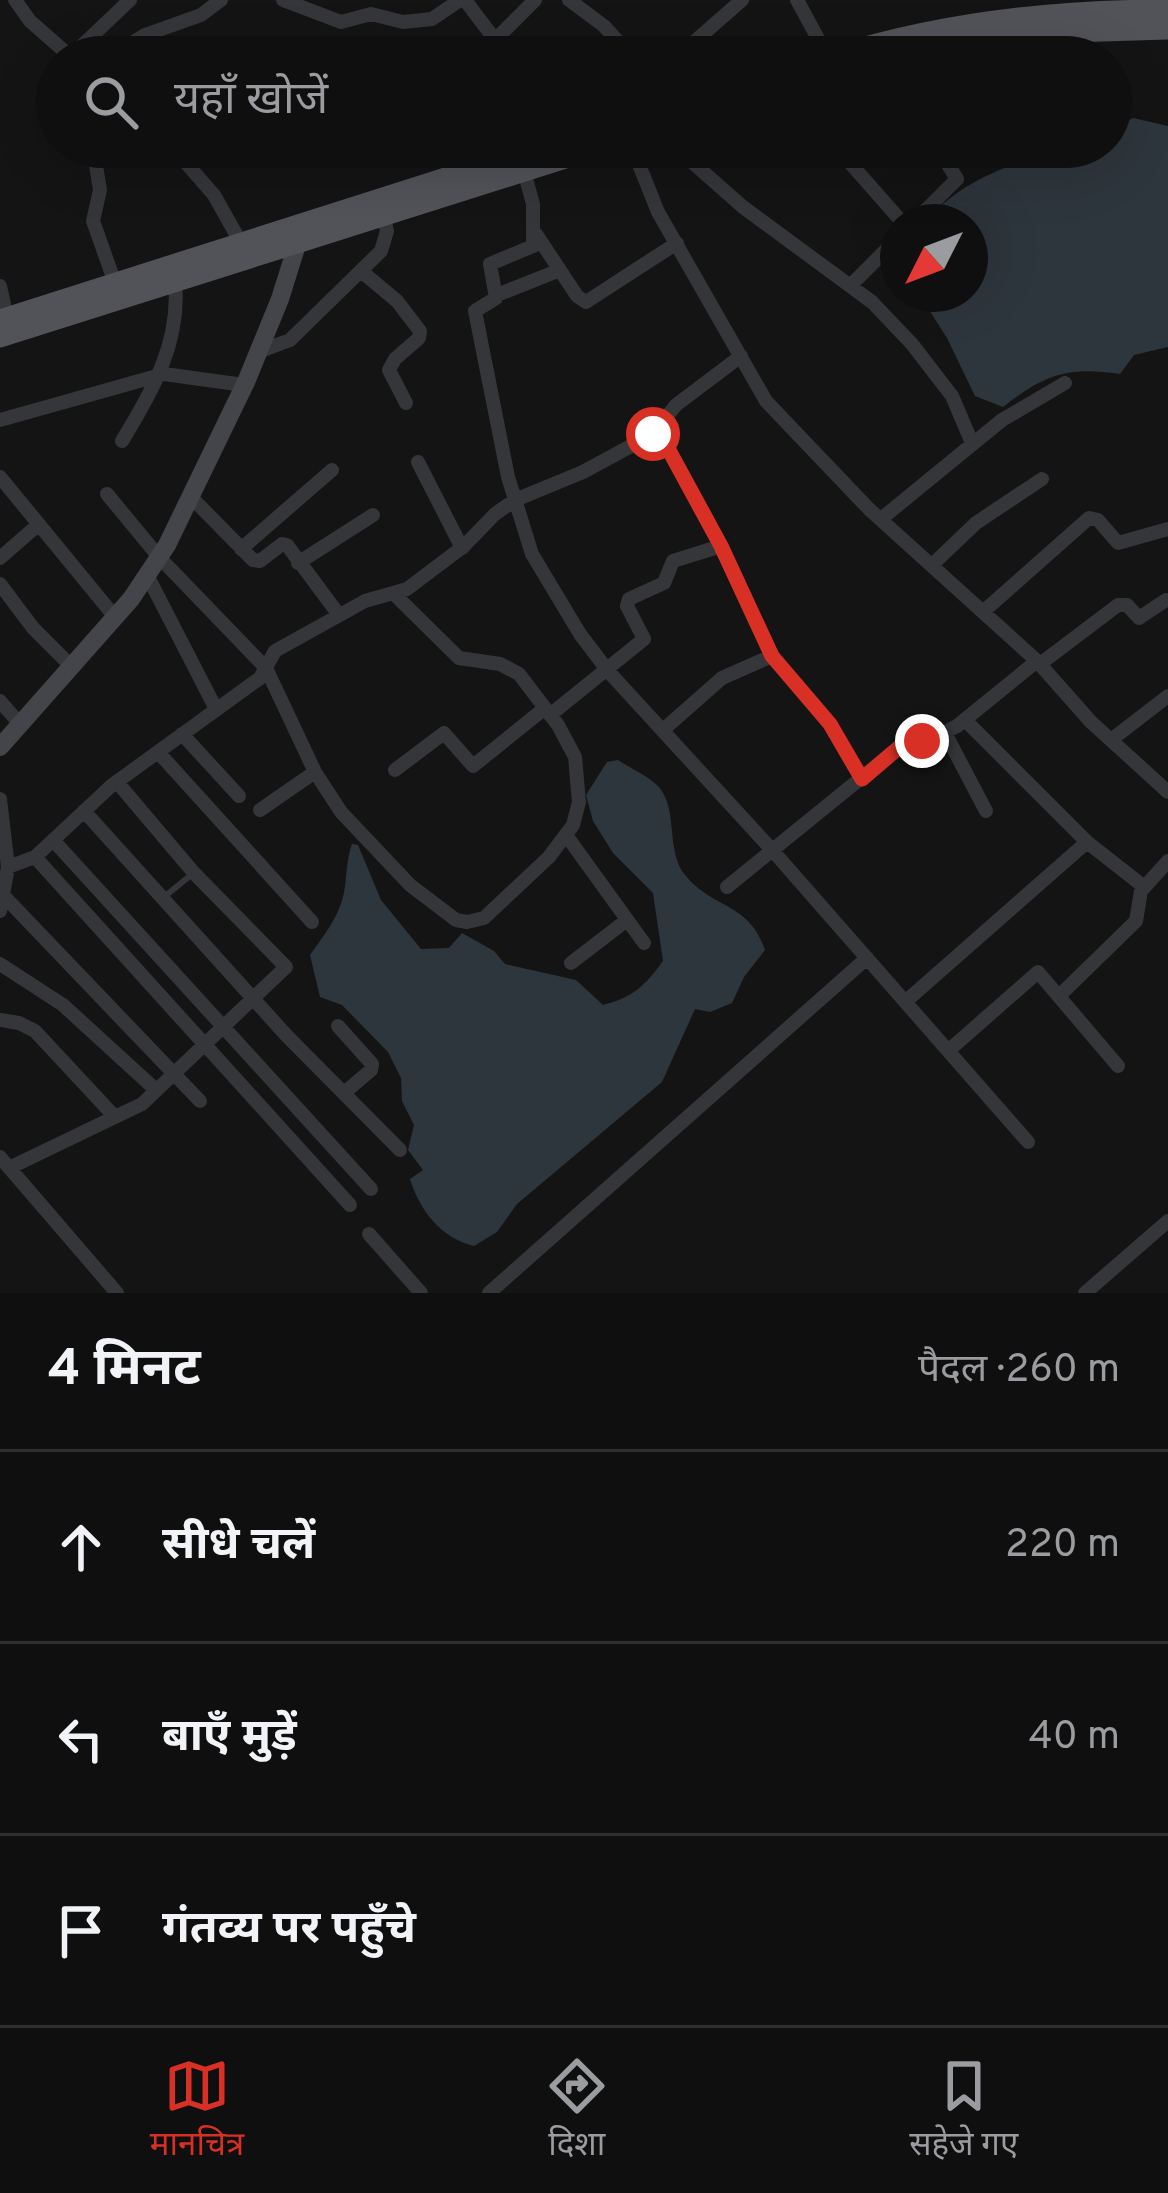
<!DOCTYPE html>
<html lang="hi">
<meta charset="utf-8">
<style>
body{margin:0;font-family:Overpass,"Noto Sans Devanagari",sans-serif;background:#1d1d1e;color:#f1f3f6}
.compass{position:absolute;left:880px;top:204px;width:108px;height:108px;border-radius:50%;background:#0f0f10;box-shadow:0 12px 48px #0002;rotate:228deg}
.stop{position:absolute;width:36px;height:36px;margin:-27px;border:9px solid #d93025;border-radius:50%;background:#fff}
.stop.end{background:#d93025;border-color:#fff;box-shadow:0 3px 12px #0008}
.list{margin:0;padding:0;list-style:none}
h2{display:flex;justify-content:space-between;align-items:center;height:156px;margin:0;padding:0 48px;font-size:51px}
h2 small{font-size:39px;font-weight:400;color:#9b9c9f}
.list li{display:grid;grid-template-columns:78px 1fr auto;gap:36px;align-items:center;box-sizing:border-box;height:192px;padding:0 48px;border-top:3px solid #2f2f30}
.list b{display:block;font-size:45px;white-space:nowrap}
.list em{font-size:39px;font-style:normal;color:#9b9c9f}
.icon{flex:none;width:66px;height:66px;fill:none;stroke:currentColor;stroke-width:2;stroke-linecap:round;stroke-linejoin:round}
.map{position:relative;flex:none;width:1168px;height:1293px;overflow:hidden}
.search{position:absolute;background:#0f0f10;box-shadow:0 12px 48px #0002;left:36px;right:36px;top:36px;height:132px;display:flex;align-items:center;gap:30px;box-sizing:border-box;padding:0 42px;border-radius:66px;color:#9b9c9f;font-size:45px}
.sheet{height:732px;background:#0f0f10}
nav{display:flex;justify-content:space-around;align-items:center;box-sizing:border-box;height:168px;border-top:3px solid #2f2f30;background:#0f0f10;font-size:33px;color:#9b9c9f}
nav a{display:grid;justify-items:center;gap:6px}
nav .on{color:#d93025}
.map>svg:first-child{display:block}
.water{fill:#2e363d}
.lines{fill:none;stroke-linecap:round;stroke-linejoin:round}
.lane{stroke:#35363a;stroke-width:6}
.street{stroke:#35363a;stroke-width:14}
.secondary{stroke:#43454a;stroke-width:18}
.primary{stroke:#515359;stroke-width:21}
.route{stroke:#d93025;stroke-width:15}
</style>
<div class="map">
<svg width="1168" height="1293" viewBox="0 0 1168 1293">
<rect width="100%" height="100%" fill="#141415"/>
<path class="water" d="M 1133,118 L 1168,126 L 1168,347 L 1134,355 L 1120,374 C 1067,366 1044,375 1003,407 L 975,396 L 947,338 L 919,294 L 970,294 L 970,222 L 926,222 C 965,172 1050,147 1111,147 L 1111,129 Z
M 618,760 C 630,768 648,776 658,786 C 679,809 665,850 685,875 C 714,910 749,902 765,950 L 744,977 L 732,1003 L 710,1012 L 695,1009 L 662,1082 L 517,1204 L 497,1232 L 474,1246 C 441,1238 420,1211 410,1179 L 423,1170 L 408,1150 L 414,1125 L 402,1101 L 401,1078 L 388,1052 L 342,1005 L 320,997 L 310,955 C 324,935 339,917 344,893 C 347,876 346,861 352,844 L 358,845 L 381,900 L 421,949 L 449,948 L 462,933 L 494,951 L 505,964 L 576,980 L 603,1005 C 632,998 646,985 663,961 L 653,893 L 613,853 L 593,821 L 586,795 L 607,762 Z"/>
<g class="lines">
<path class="lane" d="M 164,897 L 191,875"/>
<path class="street" d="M 15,0 L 30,21 L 71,57
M 283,0 L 341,22 L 371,14 L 403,22 L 432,19 L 460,0
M 465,0 L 508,57
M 569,0 L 604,26 L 632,57
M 797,0 L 828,57
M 495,40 L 535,0
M 70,57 L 130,0
M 109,57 L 145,35 L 201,15 L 221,0
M 677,57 L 742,0
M 93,147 L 100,190 L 93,221 L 115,283
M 172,147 L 214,195 L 241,243
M 632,147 L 658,212 L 766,401 L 869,509 L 1037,661 L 1091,722 L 1168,792
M 675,147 L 743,207 L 872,302 L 912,344 L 952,396 L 972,443
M 836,147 L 902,222
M 522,164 L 533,204 L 533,246 L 490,264 L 496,298 L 475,311 L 508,477 L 532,554 L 580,634 L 608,671 L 773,851 L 1028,1142
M 914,222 L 957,179 L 937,147
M 536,234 L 577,296 L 586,302 L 677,243
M 361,271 L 397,301 L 420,331 L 419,338 L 395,359 L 389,370 L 406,403
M 0,286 L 7,318
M 850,286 L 898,238
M 497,295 L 560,270
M 258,352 L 290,340 L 381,251 L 387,231 L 384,218
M 0,420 L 164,374 L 244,385
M 658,430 L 721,546 L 772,656 L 830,724 L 862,779
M 122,441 C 152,392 181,342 175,282
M 418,462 L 462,548
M 0,477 L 115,617
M 107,494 L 159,557 L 266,668 L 315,772 L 341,812 L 410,885 L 456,920 L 467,922 L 484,918 L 549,857 L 573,825 L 579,802 L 575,757 L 558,725 L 519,674 L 500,664 L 459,658 L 394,594
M 190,496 L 253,560 L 260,561 L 282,544 L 287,545 L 339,615
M 881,519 L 1002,420 L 1065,383
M 241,549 L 332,470
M 0,558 L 39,524
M 298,563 L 373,515
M 932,565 L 976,523 L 1042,479
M 147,575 L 216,709
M 0,584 L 33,628 L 71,666
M 984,611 L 1089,518 L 1098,520 L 1118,543 L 1168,529
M 1040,664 L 1118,605 L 1127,605 L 1139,618 L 1166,600
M 0,701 L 20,724
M 550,715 L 644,639 L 627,606 L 629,599 L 664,583 L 673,561 L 721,546
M 965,720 L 1087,842 L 1143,886
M 663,730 L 722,678 L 772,656
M 945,733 L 986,811
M 182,734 L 239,796
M 1111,740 L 1168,696
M 158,752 L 312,922
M 395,770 L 444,733 L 473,766 L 545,708
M 0,799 L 8,867 L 0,911
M 260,810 L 315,772
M 84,811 L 286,1035 L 400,1150
M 566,835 L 644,943
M 53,840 L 371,1189
M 35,857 L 350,1205
M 8,867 L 35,857 L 111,786 L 260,678 L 275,651 L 365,601 L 407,589 L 464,546 L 495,514 L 515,500 L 583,472 L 653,434 L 676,405 L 741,356
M 727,887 L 903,744 L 929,740 L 957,726 L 1037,661
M 3,895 L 200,1101
M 571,963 L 627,920
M 0,964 L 63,1005 L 156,1090
M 1059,996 L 1136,921 L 1141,891 L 1168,861
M 905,1002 L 1087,842
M 0,1020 L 19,1023 L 35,1031 L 115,1117
M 338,1026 L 372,1064 L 371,1070 L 344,1093
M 948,1051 L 1038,972 L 1118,1066
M 0,1157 L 117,1293
M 9,1168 L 142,1104 L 286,967 L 194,873 L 117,782
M 369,1234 L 421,1293
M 489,1293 L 867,958
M 1085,1293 L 1168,1221"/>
<path class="secondary" d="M 0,747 L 131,599 L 167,545 L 246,382 L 280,299 L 301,232"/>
<path class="primary" d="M 832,57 C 939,23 1056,10 1168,10
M 898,57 L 1036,33 L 1168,29
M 0,320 L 543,147
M 0,337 L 600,147"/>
</g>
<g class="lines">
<path class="route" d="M 653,434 L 658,430 L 721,546 L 772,656 L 830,724 L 862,779 L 903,744 L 922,741"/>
</g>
</svg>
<svg class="compass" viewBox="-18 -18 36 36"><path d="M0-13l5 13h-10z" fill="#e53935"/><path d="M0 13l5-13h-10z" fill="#9b9c9f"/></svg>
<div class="stop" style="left:653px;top:434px"></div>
<div class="stop end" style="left:922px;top:741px"></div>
<div class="search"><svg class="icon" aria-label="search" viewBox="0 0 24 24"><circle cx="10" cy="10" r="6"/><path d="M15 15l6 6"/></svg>यहाँ खोजें</div>
</div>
<section class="sheet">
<h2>4 मिनट<small>पैदल · 260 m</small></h2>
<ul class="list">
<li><svg class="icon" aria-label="ahead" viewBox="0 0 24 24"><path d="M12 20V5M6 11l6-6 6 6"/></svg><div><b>सीधे चलें</b></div><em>220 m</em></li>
<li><svg class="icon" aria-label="left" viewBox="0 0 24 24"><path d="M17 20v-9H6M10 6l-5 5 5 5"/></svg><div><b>बाएँ मुड़ें</b></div><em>40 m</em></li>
<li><svg class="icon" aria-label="arrive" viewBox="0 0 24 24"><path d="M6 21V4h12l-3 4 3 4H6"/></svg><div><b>गंतव्य पर पहुँचे</b></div></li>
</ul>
</section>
<nav>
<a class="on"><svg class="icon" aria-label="map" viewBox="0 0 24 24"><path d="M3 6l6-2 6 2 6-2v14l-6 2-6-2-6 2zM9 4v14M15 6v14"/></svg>मानचित्र</a>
<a><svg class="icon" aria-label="directions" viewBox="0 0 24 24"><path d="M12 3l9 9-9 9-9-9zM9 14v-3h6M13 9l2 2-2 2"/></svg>दिशा</a>
<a><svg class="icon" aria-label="saved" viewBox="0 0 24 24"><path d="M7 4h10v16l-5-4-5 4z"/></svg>सहेजे गए</a>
</nav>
